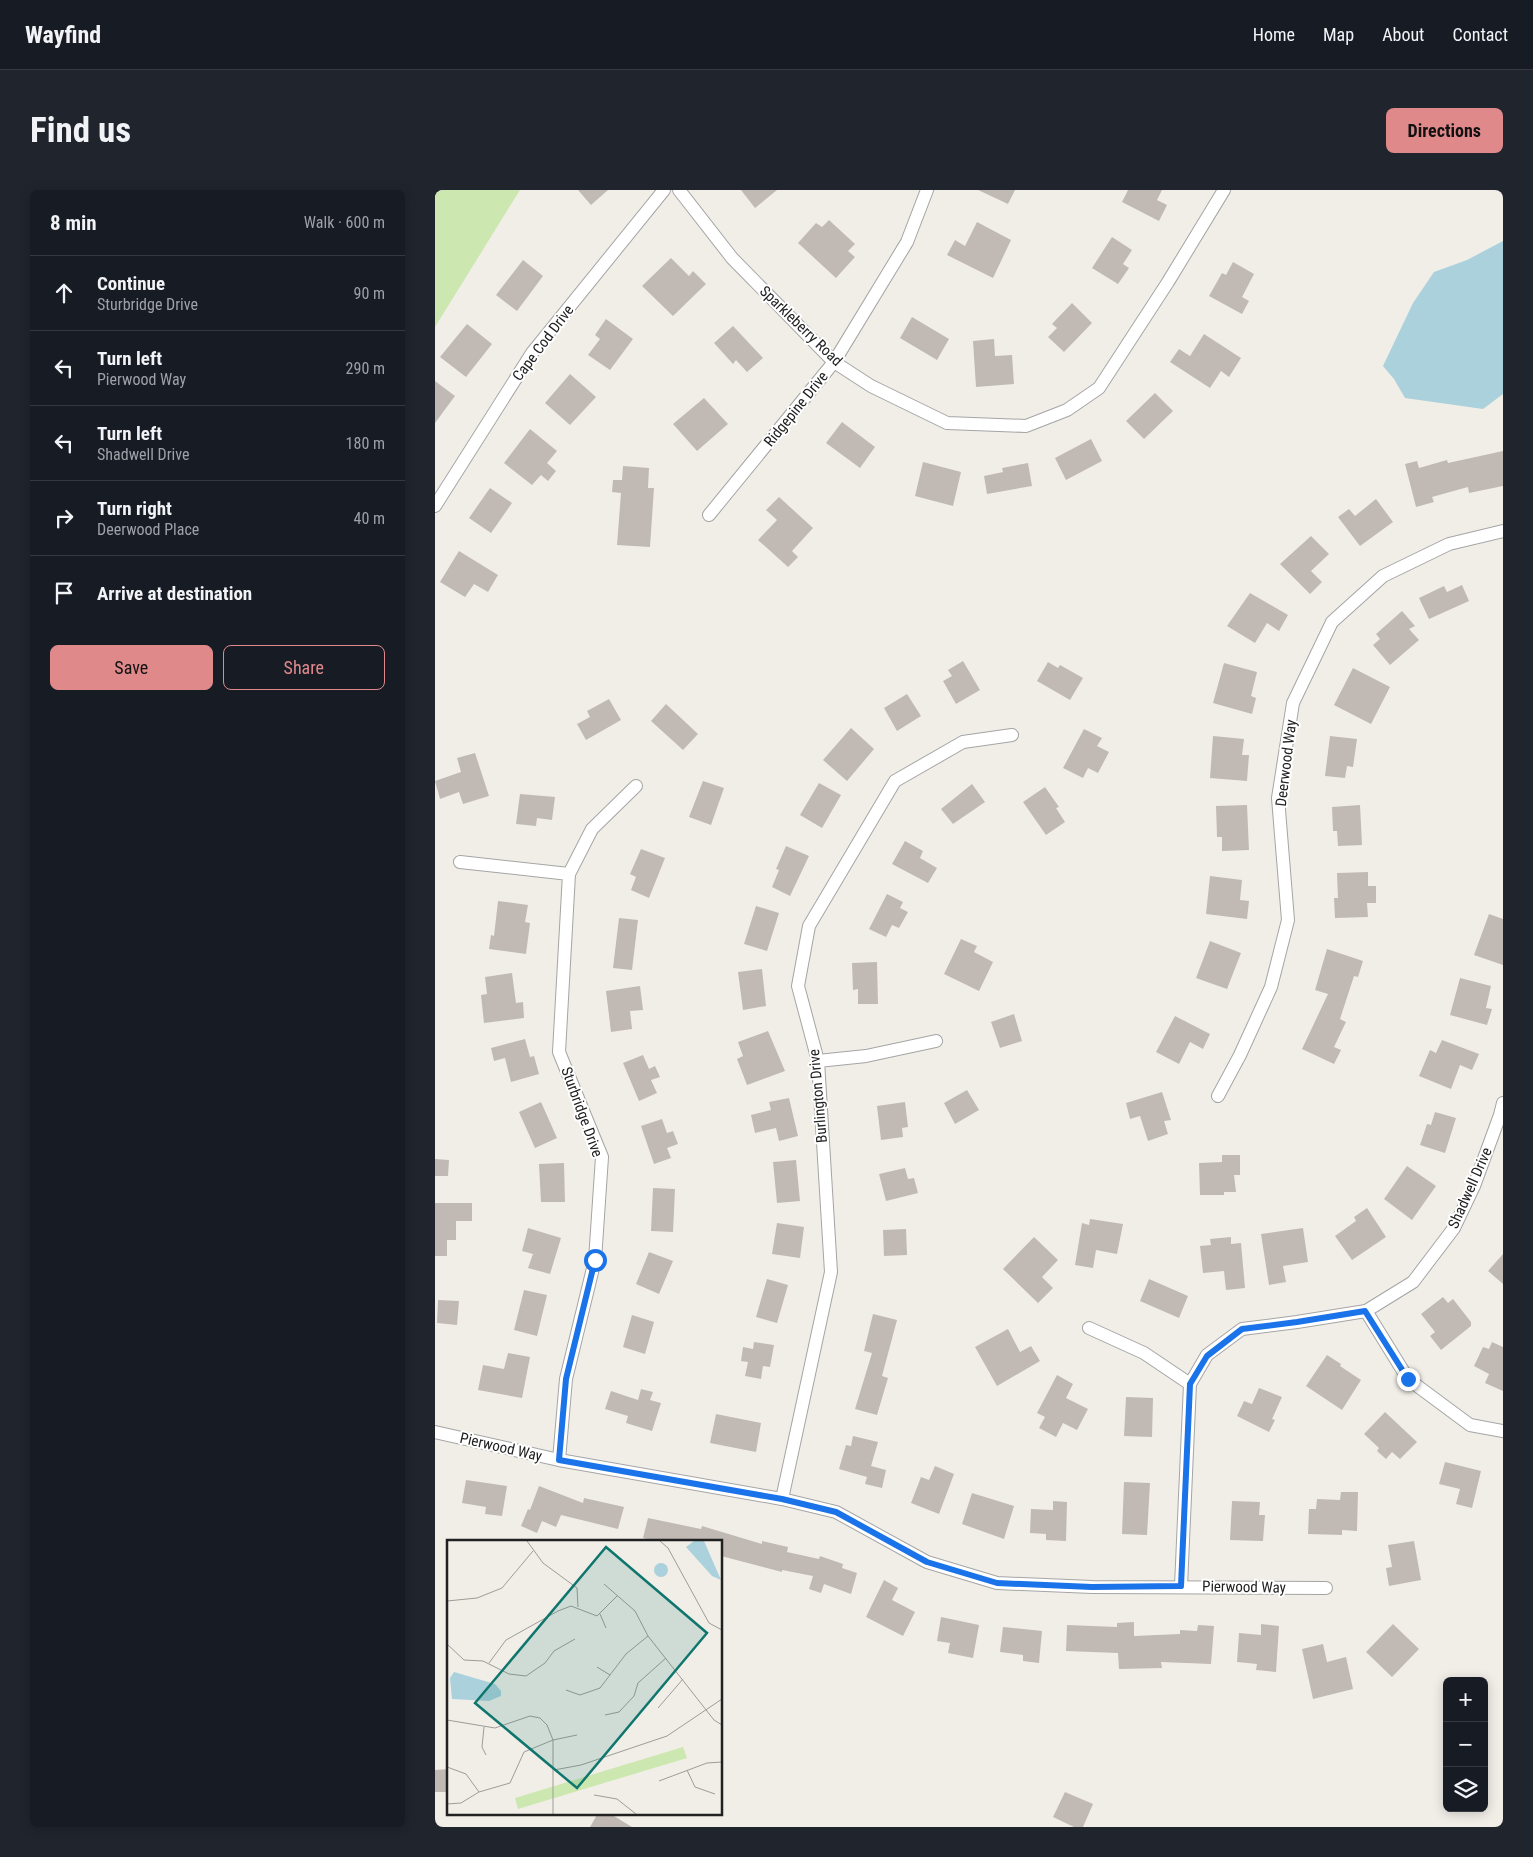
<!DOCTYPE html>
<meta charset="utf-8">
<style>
body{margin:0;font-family:"Roboto Condensed",sans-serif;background:#20242c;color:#f1f3f6}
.controls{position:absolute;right:15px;bottom:15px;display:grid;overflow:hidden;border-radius:8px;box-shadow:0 2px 12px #0003}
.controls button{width:45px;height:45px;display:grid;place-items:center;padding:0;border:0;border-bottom:1px solid #363941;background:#171b24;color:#f1f3f6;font:25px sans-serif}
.stop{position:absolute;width:15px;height:15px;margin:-11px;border:4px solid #1a73e8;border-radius:50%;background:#fff}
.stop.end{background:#1a73e8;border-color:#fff;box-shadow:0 1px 5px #0008}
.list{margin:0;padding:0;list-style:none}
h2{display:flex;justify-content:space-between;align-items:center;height:65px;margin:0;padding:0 20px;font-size:21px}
h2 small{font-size:16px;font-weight:400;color:#9ea1a6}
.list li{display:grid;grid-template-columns:32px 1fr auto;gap:15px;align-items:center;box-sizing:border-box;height:75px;padding:0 20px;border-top:1px solid #363941}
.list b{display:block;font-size:19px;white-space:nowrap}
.list p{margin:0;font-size:16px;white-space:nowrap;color:#9ea1a6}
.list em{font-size:16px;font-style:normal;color:#9ea1a6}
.actions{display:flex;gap:10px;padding:15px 20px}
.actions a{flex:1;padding:11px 0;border:1px solid #df898b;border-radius:8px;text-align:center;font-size:18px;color:#df898b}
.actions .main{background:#df898b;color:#111}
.icon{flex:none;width:28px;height:28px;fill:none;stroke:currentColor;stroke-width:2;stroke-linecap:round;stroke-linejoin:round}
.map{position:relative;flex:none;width:1068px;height:1637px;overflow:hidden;border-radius:8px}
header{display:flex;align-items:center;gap:30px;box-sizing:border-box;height:70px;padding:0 25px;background:#171b24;border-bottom:1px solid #363941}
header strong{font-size:24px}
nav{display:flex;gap:28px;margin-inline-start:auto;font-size:18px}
.intro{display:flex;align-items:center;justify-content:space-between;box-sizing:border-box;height:120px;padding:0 30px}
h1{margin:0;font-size:35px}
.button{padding:12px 22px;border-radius:8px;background:#df898b;color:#111;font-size:18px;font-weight:700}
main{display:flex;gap:30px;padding:0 30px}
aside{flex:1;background:#171b24;border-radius:8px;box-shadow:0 2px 12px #0003}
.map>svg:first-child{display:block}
.grass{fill:#cce8b0}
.water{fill:#aad1dc}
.building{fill:#c1bab4}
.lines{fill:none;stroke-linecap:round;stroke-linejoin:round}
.minor-casing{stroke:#a5a5a5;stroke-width:14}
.minor{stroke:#fff;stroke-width:12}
.route{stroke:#1a73e8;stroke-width:6}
.labels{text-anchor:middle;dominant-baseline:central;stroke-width:4;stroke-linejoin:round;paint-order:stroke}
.street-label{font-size:15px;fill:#212121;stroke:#fff}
.inset-road{fill:none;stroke:#9e9c98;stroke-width:1}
.view{fill:#0f766e;fill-opacity:0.15;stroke:#0f766e;stroke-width:2.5}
.inset-edge{fill:none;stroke:#212121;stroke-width:2.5}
</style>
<header>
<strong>Wayfind</strong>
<nav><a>Home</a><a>Map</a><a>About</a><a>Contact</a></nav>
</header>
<div class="intro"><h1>Find us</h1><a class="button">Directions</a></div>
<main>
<aside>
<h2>8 min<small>Walk · 600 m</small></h2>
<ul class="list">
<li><svg class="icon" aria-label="ahead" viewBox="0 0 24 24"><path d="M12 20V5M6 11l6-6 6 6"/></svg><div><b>Continue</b><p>Sturbridge Drive</p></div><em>90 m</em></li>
<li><svg class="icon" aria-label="left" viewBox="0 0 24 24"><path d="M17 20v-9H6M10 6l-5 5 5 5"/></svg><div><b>Turn left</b><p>Pierwood Way</p></div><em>290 m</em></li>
<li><svg class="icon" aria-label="left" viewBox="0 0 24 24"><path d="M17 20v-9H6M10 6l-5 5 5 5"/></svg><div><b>Turn left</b><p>Shadwell Drive</p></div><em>180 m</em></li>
<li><svg class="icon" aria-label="right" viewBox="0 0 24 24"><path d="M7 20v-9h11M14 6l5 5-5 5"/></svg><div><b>Turn right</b><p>Deerwood Place</p></div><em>40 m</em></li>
<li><svg class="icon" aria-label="arrive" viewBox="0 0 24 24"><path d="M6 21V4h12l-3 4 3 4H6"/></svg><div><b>Arrive at destination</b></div></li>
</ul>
<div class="actions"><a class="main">Save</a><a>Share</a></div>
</aside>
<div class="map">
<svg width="1068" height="1637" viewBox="0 0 1068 1637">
<rect width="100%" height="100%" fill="#f1eee8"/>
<path class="grass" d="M 0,0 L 85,0 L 0,137 Z"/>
<path class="water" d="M 1068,51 L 1068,204 L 1048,219 L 970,208 L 959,189 L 948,176 L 978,113 L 999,82 L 1032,70 Z"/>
<path class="building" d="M 143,0 L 173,0 L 156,15 Z
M 306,0 L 342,0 L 320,18 Z
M 543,0 L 580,0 L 573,14 Z
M 693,0 L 727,0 L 722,10 L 732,15 L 724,31 L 687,12 Z
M 394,30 L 420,54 L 413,61 L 420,67 L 401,88 L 363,53 L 381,33 L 387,37 Z
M 542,32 L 576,50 L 558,88 L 512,65 L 520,50 L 530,56 Z
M 677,47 L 697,60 L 688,74 L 694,78 L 683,94 L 657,78 Z
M 236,68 L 254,86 L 258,81 L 271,94 L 238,126 L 207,96 Z
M 88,70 L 108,86 L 82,121 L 61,105 Z
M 798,72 L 819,84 L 807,107 L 814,111 L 807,124 L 774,106 L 787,83 L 791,85 Z
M 637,113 L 657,133 L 629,162 L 613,147 L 622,138 L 617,134 Z
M 477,127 L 514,149 L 502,170 L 465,148 Z
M 171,129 L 198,149 L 175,180 L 153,165 L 165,149 L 160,145 Z
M 32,134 L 57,154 L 31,187 L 5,167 Z
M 298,136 L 328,168 L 312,182 L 301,170 L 298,174 L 279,153 Z
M 769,144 L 806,168 L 794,187 L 786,181 L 775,198 L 735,172 L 744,159 L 755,166 Z
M 559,149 L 560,166 L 577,165 L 579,194 L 541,197 L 538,151 Z
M 135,184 L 161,207 L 135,235 L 110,213 Z
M 0,191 L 20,206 L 0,233 Z
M 720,203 L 738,221 L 709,249 L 691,231 Z
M 269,208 L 293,234 L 262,261 L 238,234 Z
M 407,232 L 440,257 L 425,278 L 391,253 Z
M 95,239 L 122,261 L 112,273 L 121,281 L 113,291 L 106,285 L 97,295 L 69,273 Z
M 656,249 L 667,271 L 631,290 L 620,268 Z
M 1068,261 L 1068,296 L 1034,303 L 1033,297 L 997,307 L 999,312 L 981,317 L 970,274 L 982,271 L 984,278 L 1012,270 L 1013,273 Z
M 488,272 L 526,282 L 518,316 L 480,306 Z
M 593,273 L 597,296 L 552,304 L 549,286 L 568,282 L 567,278 Z
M 188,276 L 214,278 L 213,298 L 219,298 L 215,357 L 182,355 L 186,303 L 177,302 L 178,290 L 187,290 Z
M 55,298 L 77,313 L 56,343 L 34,328 Z
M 344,307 L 378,338 L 357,361 L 363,367 L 353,377 L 323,350 L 342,330 L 331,320 Z
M 941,309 L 958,332 L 925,356 L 903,327 L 914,319 L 920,326 Z
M 876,346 L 894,364 L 876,381 L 887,392 L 875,404 L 845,374 Z
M 24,361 L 63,385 L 53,402 L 39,394 L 30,407 L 5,392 Z
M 1027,395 L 1034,411 L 994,429 L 984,408 L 1009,396 L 1012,402 Z
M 815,403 L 853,425 L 844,441 L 832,433 L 820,453 L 792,436 Z
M 967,421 L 980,436 L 974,439 L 984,450 L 955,475 L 938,455 L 945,449 L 941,444 Z
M 528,471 L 545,500 L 521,514 L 508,491 L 517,486 L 513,480 Z
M 613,472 L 623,478 L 625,475 L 648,488 L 635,510 L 602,491 Z
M 789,473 L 822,482 L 816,506 L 821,508 L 817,524 L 778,513 Z
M 918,478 L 955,497 L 936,534 L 899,515 Z
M 472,504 L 486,526 L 462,541 L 449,518 Z
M 174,509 L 186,530 L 151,550 L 142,534 L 155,527 L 152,521 Z
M 231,514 L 263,544 L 248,560 L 216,531 Z
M 416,538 L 439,559 L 412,591 L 388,570 Z
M 649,539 L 667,548 L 662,556 L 674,562 L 663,583 L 653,578 L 648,588 L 628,578 Z
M 778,546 L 809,549 L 807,565 L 814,565 L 812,591 L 775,588 Z
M 895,546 L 922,549 L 918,577 L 912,576 L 910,588 L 890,586 Z
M 40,563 L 54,606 L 28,614 L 24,602 L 5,609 L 0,591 L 26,582 L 22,568 Z
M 268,591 L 289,598 L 276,635 L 254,627 Z
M 384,593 L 406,605 L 387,638 L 365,625 Z
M 537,594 L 550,612 L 518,634 L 506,619 Z
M 610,597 L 624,617 L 621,618 L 630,632 L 611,645 L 588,612 Z
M 85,604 L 120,607 L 117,630 L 102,628 L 101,636 L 81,634 Z
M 812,615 L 814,660 L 787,661 L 787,647 L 782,647 L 781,616 Z
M 925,615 L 927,655 L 903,656 L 902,641 L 898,641 L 897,617 Z
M 470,651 L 488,661 L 485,668 L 502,678 L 493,693 L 457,674 Z
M 351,656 L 374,666 L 355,706 L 337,697 L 344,680 L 341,679 Z
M 206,659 L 230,668 L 214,708 L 196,700 L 201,687 L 195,684 Z
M 933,682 L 933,696 L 941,696 L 941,713 L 932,713 L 933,727 L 900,728 L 899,708 L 903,708 L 902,683 Z
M 775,686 L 807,690 L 805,710 L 814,711 L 812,729 L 771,724 Z
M 452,704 L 468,712 L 465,718 L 473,722 L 464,738 L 457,735 L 451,747 L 434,739 Z
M 63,711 L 93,715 L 90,732 L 95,733 L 91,764 L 54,759 L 56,745 L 59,746 Z
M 321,716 L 344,723 L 332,761 L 309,754 Z
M 1054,724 L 1068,729 L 1068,775 L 1039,765 Z
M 184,728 L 203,730 L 197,780 L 178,778 Z
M 526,749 L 542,756 L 539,762 L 558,772 L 544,801 L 509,784 Z
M 775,751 L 806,763 L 792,799 L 761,788 Z
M 892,759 L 928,771 L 923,787 L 919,786 L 905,829 L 911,832 L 899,857 L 906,860 L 899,874 L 867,859 L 893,804 L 880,800 Z
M 442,772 L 443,814 L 423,814 L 423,799 L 418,800 L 417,773 Z
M 327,779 L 331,816 L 308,820 L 303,782 Z
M 77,783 L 81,813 L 88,812 L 89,828 L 49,833 L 46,805 L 52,804 L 50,787 Z
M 1025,788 L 1056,796 L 1051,818 L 1057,819 L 1052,835 L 1015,825 Z
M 205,796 L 208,820 L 195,821 L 197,839 L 176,842 L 171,801 Z
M 579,824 L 587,851 L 565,858 L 556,832 Z
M 740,826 L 775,844 L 768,859 L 755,852 L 744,874 L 721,862 Z
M 333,841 L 350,881 L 312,895 L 302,869 L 308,866 L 303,852 Z
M 90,849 L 95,867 L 99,866 L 104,884 L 76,892 L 70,868 L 59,871 L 56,858 Z
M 1007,850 L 1044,864 L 1037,880 L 1025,875 L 1016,899 L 984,886 L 995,860 L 1001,863 Z
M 208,865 L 214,879 L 220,876 L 225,887 L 216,890 L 222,903 L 204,911 L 188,873 Z
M 532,900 L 544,920 L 520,934 L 509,913 Z
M 727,902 L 736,930 L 729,931 L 733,944 L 713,951 L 705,926 L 695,929 L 691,913 Z
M 354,908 L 363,946 L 344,951 L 341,938 L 320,943 L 316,925 L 336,920 L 334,912 Z
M 106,912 L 122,948 L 100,958 L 84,922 Z
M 470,912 L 473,937 L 467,938 L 468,947 L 446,950 L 442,916 Z
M 1000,922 L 1021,928 L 1010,963 L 985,955 L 992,934 L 996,935 Z
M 227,929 L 232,943 L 238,941 L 243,954 L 232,958 L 236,968 L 219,974 L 206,936 Z
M 787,965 L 805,965 L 805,985 L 799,985 L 801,1002 L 789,1002 L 789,1005 L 765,1005 L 764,973 L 787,972 Z
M 0,969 L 14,970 L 13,986 L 0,986 Z
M 361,970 L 365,1011 L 342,1013 L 338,972 Z
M 129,973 L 130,1012 L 106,1012 L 104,974 Z
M 972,976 L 1001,996 L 977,1030 L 949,1009 Z
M 470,978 L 473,989 L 479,988 L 483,1003 L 451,1011 L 444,984 Z
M 218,998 L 240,999 L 238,1042 L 216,1041 Z
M 0,1013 L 37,1013 L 37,1031 L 21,1031 L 21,1050 L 12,1050 L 12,1066 L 0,1066 Z
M 932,1018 L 951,1047 L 917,1070 L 900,1046 L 921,1031 L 919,1027 Z
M 655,1029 L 688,1034 L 682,1064 L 661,1060 L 658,1078 L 640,1075 L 647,1033 L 654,1035 Z
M 342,1033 L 369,1037 L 365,1068 L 337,1064 Z
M 93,1038 L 126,1048 L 115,1084 L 93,1078 L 98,1064 L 87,1061 Z
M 868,1038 L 873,1072 L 848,1076 L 851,1092 L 834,1095 L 826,1044 Z
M 471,1039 L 472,1065 L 449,1066 L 448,1040 Z
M 599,1047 L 623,1070 L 607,1087 L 618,1098 L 603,1113 L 568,1079 Z
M 796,1047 L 796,1054 L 806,1053 L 810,1098 L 791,1100 L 789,1081 L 768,1083 L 765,1056 L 776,1055 L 775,1049 Z
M 214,1062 L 238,1071 L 224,1104 L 201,1094 Z
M 1068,1064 L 1068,1094 L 1053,1081 Z
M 332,1089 L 353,1095 L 342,1133 L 321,1127 Z
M 714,1089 L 753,1106 L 744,1128 L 705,1111 Z
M 89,1100 L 112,1105 L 102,1146 L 79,1140 Z
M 1008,1107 L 1013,1113 L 1018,1109 L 1036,1132 L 1036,1136 L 1006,1160 L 995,1146 L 1000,1142 L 986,1124 Z
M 3,1110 L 24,1111 L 22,1135 L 2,1133 Z
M 438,1124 L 462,1130 L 447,1186 L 453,1188 L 442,1225 L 420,1219 L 437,1163 L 429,1161 Z
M 197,1125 L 219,1132 L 210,1164 L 188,1157 Z
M 573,1139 L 585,1162 L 596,1156 L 605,1171 L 562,1196 L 540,1157 Z
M 319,1152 L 339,1155 L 335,1177 L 328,1176 L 326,1189 L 310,1186 L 313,1172 L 306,1171 L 308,1157 L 318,1159 Z
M 1057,1152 L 1068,1157 L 1068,1201 L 1050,1193 L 1054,1184 L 1039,1176 L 1048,1157 L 1054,1159 Z
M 73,1163 L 95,1167 L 87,1208 L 43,1200 L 48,1175 L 69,1179 Z
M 892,1165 L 906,1174 L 905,1176 L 926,1190 L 907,1220 L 871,1196 Z
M 622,1185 L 638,1194 L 631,1208 L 653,1219 L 642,1240 L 628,1233 L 621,1247 L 604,1238 L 610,1227 L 602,1223 Z
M 824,1198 L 847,1207 L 837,1229 L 840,1230 L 834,1242 L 802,1226 L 809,1211 L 817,1214 Z
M 206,1199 L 218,1202 L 215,1210 L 226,1213 L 217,1241 L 191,1233 L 193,1226 L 170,1219 L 176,1201 L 203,1210 Z
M 691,1207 L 718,1208 L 717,1247 L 689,1246 Z
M 950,1222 L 982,1252 L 965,1269 L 957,1262 L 951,1269 L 942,1261 L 944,1258 L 929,1244 Z
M 281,1224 L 326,1233 L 321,1262 L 275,1253 Z
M 418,1246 L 443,1252 L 436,1276 L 451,1280 L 447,1298 L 430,1294 L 432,1287 L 404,1279 L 411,1255 L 416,1256 Z
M 1010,1272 L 1046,1281 L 1037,1318 L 1021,1314 L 1025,1299 L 1004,1294 Z
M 500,1276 L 519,1284 L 504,1324 L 476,1313 L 486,1287 L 494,1290 Z
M 31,1290 L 72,1296 L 67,1326 L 50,1324 L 51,1317 L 27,1313 Z
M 689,1292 L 715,1293 L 712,1345 L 687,1344 Z
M 104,1296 L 148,1313 L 149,1308 L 189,1317 L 183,1339 L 126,1325 L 121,1337 L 107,1331 L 102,1343 L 86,1336 L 93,1319 L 95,1320 Z
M 906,1302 L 923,1302 L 922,1341 L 907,1340 L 907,1345 L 873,1344 L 874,1319 L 881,1319 L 882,1309 L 905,1310 Z
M 537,1303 L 579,1316 L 569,1349 L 527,1334 Z
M 618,1311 L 632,1312 L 631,1351 L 611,1350 L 611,1344 L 595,1343 L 596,1319 L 618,1320 Z
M 797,1311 L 825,1312 L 824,1325 L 830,1325 L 828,1351 L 795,1350 Z
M 213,1328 L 266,1339 L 267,1336 L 327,1354 L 327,1351 L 353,1357 L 352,1362 L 384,1369 L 385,1366 L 408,1374 L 407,1378 L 422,1383 L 416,1404 L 389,1394 L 386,1403 L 374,1399 L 378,1386 L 347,1380 L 347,1382 L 286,1366 L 286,1351 L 221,1351 L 208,1348 Z
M 979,1351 L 986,1390 L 954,1396 L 951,1378 L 957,1377 L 953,1355 Z
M 449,1390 L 463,1398 L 457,1410 L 480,1422 L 468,1446 L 431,1427 Z
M 506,1427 L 544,1435 L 538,1468 L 513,1463 L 515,1453 L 502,1451 Z
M 699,1432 L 699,1446 L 745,1444 L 745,1440 L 762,1441 L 763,1435 L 779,1436 L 776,1474 L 726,1472 L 727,1478 L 684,1479 L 683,1463 L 631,1461 L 632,1435 L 682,1437 L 682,1433 Z
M 826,1434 L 844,1436 L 841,1482 L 821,1480 L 822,1474 L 802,1472 L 804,1443 L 826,1445 Z
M 958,1434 L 984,1459 L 957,1487 L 931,1462 Z
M 568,1437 L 607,1441 L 604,1473 L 588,1471 L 588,1465 L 565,1462 Z
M 888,1454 L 892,1472 L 911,1467 L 918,1499 L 878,1509 L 867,1459 Z
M 14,1579 L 14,1602 L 0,1602 L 0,1580 Z
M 630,1602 L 658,1614 L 648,1637 L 639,1637 L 618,1627 Z
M 163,1623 L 174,1623 L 197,1637 L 155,1637 Z"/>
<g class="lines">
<g class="minor-casing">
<path id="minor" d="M 244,0 L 297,68 L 399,172 L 436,196 L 512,233 L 591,236 L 632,220 L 664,198 L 733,92 L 789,0
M 0,316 L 97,163 L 229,0
M 274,325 L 399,172 L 472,52 L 492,0
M 25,672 L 134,684
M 383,871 L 431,866 L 501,851
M 783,906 L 805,865 L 836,797 L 853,730 L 843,608 L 858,513 L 897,432 L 948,386 L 1014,354 L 1068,341
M 931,1121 L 973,1189 L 1035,1235 L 1068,1241
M 654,1138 L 709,1163 L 755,1194
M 0,1242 L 124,1270 L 347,1309 L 401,1322 L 492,1372 L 562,1393 L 657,1397 L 891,1398
M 124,1270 L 131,1189 L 160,1070 L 167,967 L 124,862 L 134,684 L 157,639 L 201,596
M 347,1309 L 396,1082 L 383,871 L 363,796 L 374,736 L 460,591 L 528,552 L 577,545
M 746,1396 L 755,1194 L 772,1165 L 807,1139 L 862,1132 L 931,1121 L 978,1092 L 1019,1038 L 1039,996 L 1065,925 L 1068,913"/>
</g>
<use href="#minor" class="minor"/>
</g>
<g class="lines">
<path class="route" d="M 160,1070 L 131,1189 L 124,1270 L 347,1309 L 401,1322 L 492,1372 L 562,1393 L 657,1397 L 746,1396 L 755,1194 L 772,1166 L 807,1139 L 862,1132 L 930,1121 L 973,1189"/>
</g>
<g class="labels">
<g class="street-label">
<text transform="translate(366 136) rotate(44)">Sparkleberry Road</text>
<text transform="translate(108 153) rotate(-53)">Cape Cod Drive</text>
<text transform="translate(361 219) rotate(-51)">Ridgepine Drive</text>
<text transform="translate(851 573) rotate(-83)">Deerwood Way</text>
<text transform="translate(383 906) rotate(-95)">Burlington Drive</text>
<text transform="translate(147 922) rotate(70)">Sturbridge Drive</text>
<text transform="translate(1035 998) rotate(-66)">Shadwell Drive</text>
<text transform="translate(66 1257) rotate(13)">Pierwood Way</text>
<text transform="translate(809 1397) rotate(1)">Pierwood Way</text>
</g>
</g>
<g transform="translate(12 1350)">
<rect width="275" height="275" fill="#f1eee8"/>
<path d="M 236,207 L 240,218 L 71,269 L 68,258 Z" fill="#cce8b0"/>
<path d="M 247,1 L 257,1 L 274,40 L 265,36 L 239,7 ZM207 30a7 7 0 1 1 14 0a7 7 0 1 1-14 0ZM 7,132 L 48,144 L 54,151 L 54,156 L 42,161 L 5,159 L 3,138 Z" fill="#aad1dc"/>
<path class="inset-road" d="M 80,1 L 96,23 L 130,48 L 131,67M 213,1 L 221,8 L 262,83 L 275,90M 157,44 L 188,71 L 201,96 L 267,180 L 275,185M 0,61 L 30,58 L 55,48 L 86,11M 153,74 L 159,88M 0,104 L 17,120 L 36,121 L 62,134 L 79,136 L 98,123 L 107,111 L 128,99M 42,123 L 59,100 L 111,71 L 124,66 L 150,76 L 170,56M 150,127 L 163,135M 119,150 L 133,155 L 153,148 L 179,114 L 201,96M 211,168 L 236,139M 158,175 L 172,172 L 187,156 L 191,143 L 219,118M 0,180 L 48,188 L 83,176 L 93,178 L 100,185 L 106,200 L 106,274M 37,187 L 35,207 L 39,215M 0,227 L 19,234 L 32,252M 107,230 L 134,225 L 220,196 L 275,159M 240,230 L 248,247 L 268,254M 212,241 L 260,223 L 275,222M 147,255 L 170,259 L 189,274M 0,264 L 14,263 L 32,252 L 63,243 L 77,212 L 106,200 L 130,195"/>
<path class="view" d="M 159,7 L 260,93 L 130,248 L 28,163 Z"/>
<rect width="275" height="275" class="inset-edge"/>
</g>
</svg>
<div class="controls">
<button>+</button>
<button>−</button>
<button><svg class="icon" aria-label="layers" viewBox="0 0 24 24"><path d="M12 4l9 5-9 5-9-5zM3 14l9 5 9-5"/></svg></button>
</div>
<div class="stop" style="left:160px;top:1070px"></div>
<div class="stop end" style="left:973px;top:1189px"></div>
</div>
</main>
